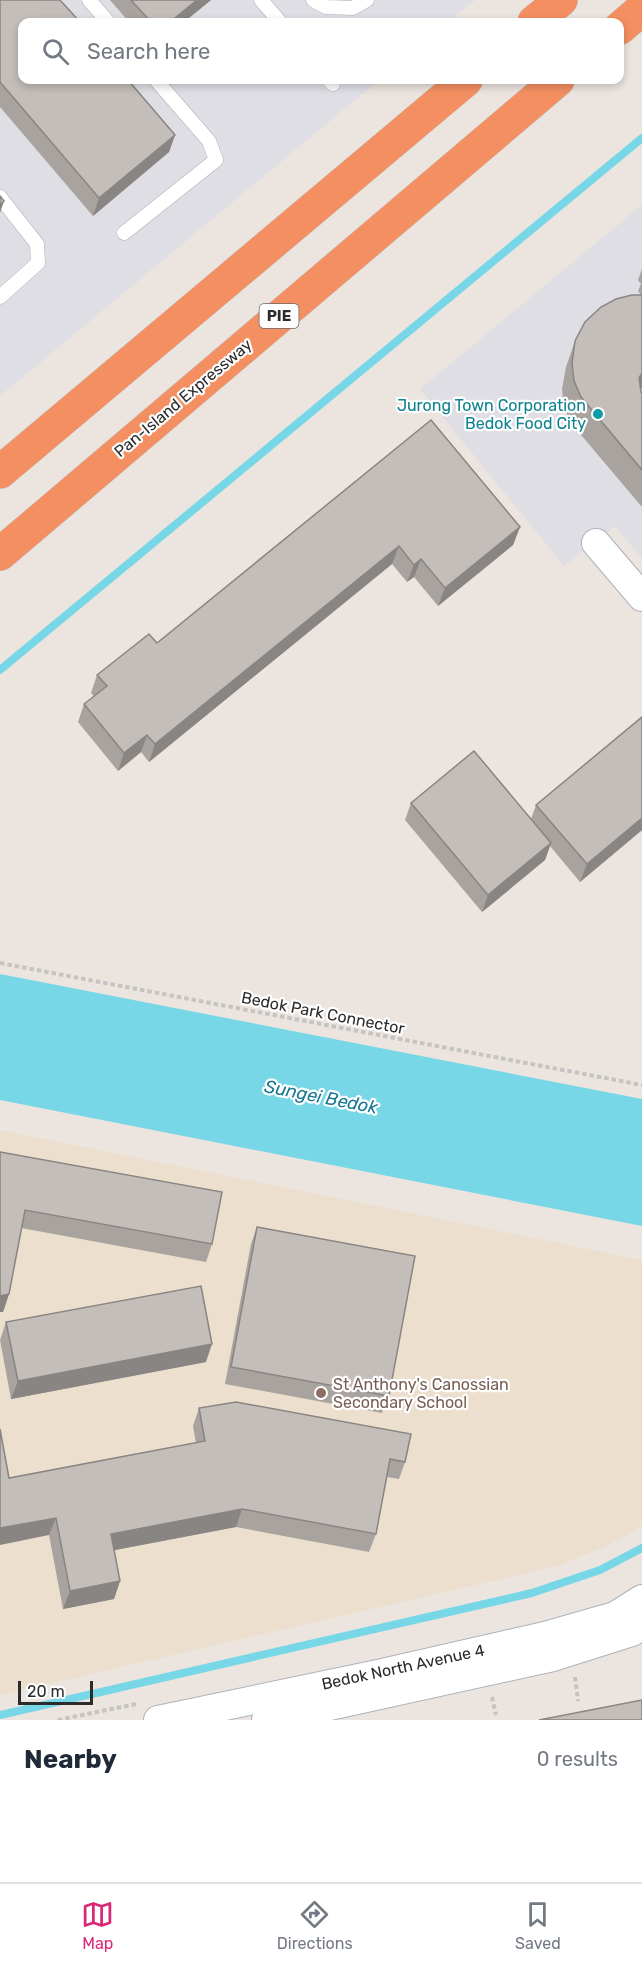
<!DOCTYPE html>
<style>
body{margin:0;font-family:Rubik,sans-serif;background:#f6f6f7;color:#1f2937}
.scale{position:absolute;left:18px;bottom:15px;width:75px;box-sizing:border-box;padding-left:6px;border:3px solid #2b2b2b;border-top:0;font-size:16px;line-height:21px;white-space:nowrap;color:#2b2b2b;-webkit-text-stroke:4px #fff;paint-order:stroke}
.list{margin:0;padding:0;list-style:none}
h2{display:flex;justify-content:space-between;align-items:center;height:78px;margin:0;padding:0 24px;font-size:26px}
h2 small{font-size:20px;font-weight:400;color:#747a83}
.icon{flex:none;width:33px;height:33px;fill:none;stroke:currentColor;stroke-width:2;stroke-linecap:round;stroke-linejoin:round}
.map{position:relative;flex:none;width:642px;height:1720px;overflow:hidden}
.search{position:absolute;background:#fff;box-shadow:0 3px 9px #0003;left:18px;right:18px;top:18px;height:66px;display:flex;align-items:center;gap:15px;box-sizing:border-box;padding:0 21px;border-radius:12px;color:#747a83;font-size:22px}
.sheet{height:162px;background:#fff}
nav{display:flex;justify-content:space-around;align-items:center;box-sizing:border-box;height:84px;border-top:2px solid #e0e1e3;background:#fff;font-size:16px;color:#747a83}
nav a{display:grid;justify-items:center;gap:3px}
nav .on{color:#db2777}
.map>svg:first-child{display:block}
.industrial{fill:#dfdee5}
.education{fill:#ecdfce}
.water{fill:#78d7e7}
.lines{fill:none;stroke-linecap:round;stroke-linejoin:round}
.stream{stroke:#78d7e7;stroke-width:8}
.lane-casing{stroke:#aeb2ba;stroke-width:15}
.street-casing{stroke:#aeb2ba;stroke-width:30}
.highway-casing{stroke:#c4c4c4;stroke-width:34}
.path{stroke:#c4c4c4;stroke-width:4;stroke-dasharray:4.5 3;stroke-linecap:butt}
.lane{stroke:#fff;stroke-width:14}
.street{stroke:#fff;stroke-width:28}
.highway{stroke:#f48f61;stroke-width:33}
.wall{fill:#a9a3a0}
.shaded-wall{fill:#898582}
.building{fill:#c4beba;stroke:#898582;stroke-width:1.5}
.culture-dot{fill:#0f9aa8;stroke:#fff;stroke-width:2}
.education-dot{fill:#8d6e63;stroke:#fff;stroke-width:2}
.labels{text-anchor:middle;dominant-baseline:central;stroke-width:4.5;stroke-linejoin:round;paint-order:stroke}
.shield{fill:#fff;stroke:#6b6b6b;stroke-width:1.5}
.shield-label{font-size:15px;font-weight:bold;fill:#2b2b2b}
.street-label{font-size:16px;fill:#2b2b2b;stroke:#fff}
.culture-label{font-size:16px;fill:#0d838f;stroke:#fff;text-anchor:end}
.education-label{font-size:16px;fill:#785e54;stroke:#fff;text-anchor:start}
.water-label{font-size:18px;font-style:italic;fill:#167793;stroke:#fff}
</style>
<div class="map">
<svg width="642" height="1720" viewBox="0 0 642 1720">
<rect width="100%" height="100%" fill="#ece4de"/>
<path class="industrial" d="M 0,0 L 475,0 L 448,22 L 22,22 L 22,80 L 379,80 L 0,396 Z
M 642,205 L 642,558 L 615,526 L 564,566 L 420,389 Z"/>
<path class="education" d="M 0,1130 L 642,1260 L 642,1526 L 611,1544 L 557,1566 L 0,1695 Z"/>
<path class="water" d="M 0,974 L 642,1099 L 642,1226 L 0,1100 Z"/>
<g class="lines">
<path class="stream" d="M 0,670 L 642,138
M 0,1715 L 532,1593 L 600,1570 L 642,1548"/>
<g class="lane-casing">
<path id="lane" d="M 89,0 L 108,22
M 261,0 L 280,22
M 313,0 L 326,7 L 353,8 L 367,0
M 329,80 L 333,84
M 0,197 L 37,244 L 38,263 L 0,297
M 124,233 L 216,160 L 209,141 L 156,80"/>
</g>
<g class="street-casing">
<path id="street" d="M 596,543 L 642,597
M 158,1720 L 378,1674 L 545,1636 L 615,1616 L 642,1599
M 266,1720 L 553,1657 L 632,1632 L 642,1625"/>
</g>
<g class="highway-casing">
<path id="highway" d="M 534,22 L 561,0
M 620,28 L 642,9
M 0,472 L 466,80
M 0,554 L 558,80"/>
</g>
<path class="path" d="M 0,963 L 642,1085
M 575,1677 L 578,1701
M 492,1697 L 496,1715
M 58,1720 L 136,1704"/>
<use href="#lane" class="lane"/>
<use href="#street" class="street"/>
<use href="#highway" class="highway"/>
</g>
<path class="wall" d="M 0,0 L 175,135 L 169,152 L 93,216 L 0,107 Z
M 110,0 L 211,0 L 184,22 L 129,22 Z
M 642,269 L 642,388 L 640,389 L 642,394 L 642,507 L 571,423 L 564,407 L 562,389 L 566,367 L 575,341 L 641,295 L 638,291 L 641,284 L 638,280 Z
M 431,420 L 520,527 L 513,545 L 438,606 L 414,577 L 407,582 L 392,564 L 149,762 L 141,752 L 118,771 L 78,722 L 84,704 L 94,696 L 91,693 L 97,675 L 157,643 Z
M 642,717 L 642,830 L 580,882 L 550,846 L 545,860 L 482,912 L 405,820 L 411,803 L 531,819 L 536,805 Z
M 0,1152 L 212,1244 L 206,1262 L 21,1228 L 9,1294 L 3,1312 Z
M 257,1227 L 389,1396 L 382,1413 L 225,1384 L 251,1244 Z
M 6,1322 L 206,1362 L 11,1399 L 0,1340 Z
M 199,1408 L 405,1462 L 399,1479 L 387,1477 L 376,1534 L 369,1552 L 236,1527 L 114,1550 L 120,1581 L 114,1599 L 63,1609 L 49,1535 L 9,1478 L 196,1443 L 193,1426 Z"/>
<path class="shaded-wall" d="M 197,0 L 211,0 L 184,22 L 170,22 Z
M 175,135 L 169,152 L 93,216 L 99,198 Z
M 4,201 L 0,213 L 0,205 Z
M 642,373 L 642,388 L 637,391 L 639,378 Z
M 520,527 L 513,545 L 438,606 L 445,588 Z
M 399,546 L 392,564 L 149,762 L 155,744 Z
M 421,559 L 414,577 L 407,582 L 414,565 Z
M 147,735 L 141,752 L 118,771 L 124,753 Z
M 642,818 L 642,830 L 580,882 L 587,864 Z
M 551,843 L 545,860 L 482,912 L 488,895 Z
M 9,1294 L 3,1312 L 0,1312 L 0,1296 Z
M 212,1344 L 206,1362 L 11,1399 L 18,1381 Z
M 242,1509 L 236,1527 L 105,1552 L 111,1534 Z
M 56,1518 L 49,1535 L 0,1545 L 0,1528 Z
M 120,1581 L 114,1599 L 63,1609 L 70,1591 Z"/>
<path class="building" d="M 0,0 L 60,0 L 80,22 L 22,22 L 22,80 L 128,80 L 175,135 L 99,198 L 0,82 Z
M 131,0 L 197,0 L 170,22 L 151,22 Z
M 0,196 L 4,201 L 0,205 Z
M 632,295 L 642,295 L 642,373 L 639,378 L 641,392 L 642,394 L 642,470 L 581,397 L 574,381 L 572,363 L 575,341 L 585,322 L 601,307 L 616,299 Z
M 431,420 L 520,527 L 445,588 L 421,559 L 414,565 L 399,546 L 155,744 L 147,735 L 124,753 L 84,704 L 107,686 L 97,675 L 149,634 L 157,643 Z
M 642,717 L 642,818 L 587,864 L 536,805 Z
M 474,751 L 551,843 L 488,895 L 411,803 Z
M 0,1152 L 222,1192 L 212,1244 L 25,1210 L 9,1294 L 0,1296 Z
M 257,1227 L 415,1256 L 389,1396 L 231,1367 Z
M 201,1286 L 212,1344 L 18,1381 L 6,1322 Z
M 236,1402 L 411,1434 L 405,1462 L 390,1459 L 376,1534 L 242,1509 L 111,1534 L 120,1581 L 70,1591 L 56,1518 L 0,1528 L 0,1429 L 9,1478 L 205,1441 L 199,1408 Z
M 642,1700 L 642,1720 L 539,1720 Z"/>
<circle class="culture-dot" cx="598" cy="414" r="6"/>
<circle class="education-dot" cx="321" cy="1393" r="6"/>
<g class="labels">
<rect class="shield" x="259.5" y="304" width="39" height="24" rx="4.5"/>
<g class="shield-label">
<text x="279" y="316">PIE</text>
</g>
<g class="street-label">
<text transform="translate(183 398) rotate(-40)">Pan-Island Expressway</text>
<text transform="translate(323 1013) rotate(11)">Bedok Park Connector</text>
<text transform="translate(403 1667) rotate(-12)">Bedok North Avenue 4</text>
</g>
<g class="culture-label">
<text x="586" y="405">Jurong Town Corporation<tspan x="586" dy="18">Bedok Food City</tspan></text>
</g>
<g class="education-label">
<text x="333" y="1384">St Anthony's Canossian<tspan x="333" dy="18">Secondary School</tspan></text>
</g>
<g class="water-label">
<text transform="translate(321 1097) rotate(11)">Sungei Bedok</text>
</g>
</g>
</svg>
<div class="scale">20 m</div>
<div class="search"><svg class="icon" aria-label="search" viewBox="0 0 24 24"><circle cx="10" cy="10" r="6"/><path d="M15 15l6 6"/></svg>Search here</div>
</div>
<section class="sheet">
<h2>Nearby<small>0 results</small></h2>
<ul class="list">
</ul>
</section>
<nav>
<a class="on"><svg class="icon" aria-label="map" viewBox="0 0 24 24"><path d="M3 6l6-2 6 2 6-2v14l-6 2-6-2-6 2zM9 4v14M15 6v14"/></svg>Map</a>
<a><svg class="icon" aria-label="directions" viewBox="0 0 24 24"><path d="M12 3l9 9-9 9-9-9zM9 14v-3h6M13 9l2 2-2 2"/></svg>Directions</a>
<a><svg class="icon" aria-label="saved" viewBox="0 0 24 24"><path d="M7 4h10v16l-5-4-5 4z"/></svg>Saved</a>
</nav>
